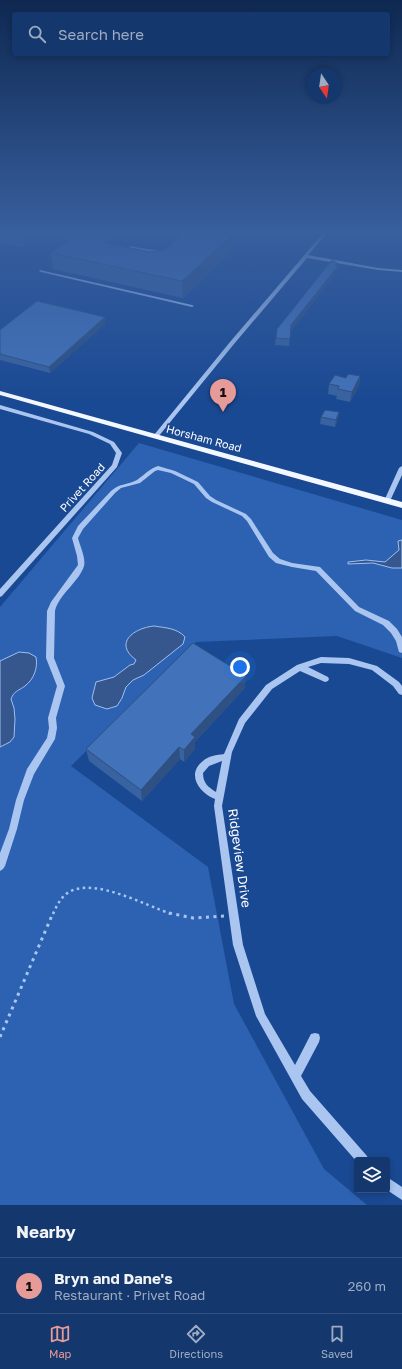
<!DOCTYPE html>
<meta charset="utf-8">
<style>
body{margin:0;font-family:"Golos Text",sans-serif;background:#1d3f73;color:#f1f3f6}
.controls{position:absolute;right:12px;bottom:12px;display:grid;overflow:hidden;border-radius:4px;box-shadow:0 2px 6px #0003}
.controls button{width:36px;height:36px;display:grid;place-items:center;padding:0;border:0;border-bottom:1px solid #335181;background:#14376e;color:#f1f3f6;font:20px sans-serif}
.compass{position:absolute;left:306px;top:68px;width:36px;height:36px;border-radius:50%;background:#14376e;box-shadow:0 2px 6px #0003;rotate:167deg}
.you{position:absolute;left:240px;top:667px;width:14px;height:14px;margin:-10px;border:3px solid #fff;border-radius:50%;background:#1a73e8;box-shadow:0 0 0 6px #1a73e833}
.badge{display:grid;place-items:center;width:26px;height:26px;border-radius:50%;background:#e69b98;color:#111;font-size:13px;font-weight:700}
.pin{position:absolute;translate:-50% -33px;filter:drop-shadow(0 1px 2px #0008)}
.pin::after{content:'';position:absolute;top:21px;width:14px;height:12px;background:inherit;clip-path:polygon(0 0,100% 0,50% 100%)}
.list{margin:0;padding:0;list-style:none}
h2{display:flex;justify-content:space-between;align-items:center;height:52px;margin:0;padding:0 16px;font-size:17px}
h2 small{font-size:13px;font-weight:400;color:#9dacc2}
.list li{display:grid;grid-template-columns:26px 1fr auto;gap:12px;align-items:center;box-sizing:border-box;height:56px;padding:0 16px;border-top:1px solid #335181}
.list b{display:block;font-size:15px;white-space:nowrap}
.list p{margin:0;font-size:13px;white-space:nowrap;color:#9dacc2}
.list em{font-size:13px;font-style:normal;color:#9dacc2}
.icon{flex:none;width:22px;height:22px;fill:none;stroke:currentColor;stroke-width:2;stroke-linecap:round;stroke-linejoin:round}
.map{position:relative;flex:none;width:402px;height:1205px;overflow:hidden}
.search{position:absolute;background:#14376e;box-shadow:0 2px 6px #0003;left:12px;right:12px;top:12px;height:44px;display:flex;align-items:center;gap:10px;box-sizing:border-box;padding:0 14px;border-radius:4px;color:#9dacc2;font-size:15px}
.sheet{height:108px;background:#14376e}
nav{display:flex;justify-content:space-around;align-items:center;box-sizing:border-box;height:56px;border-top:1px solid #335181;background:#14376e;font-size:11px;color:#9dacc2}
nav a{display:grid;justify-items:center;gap:2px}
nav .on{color:#e69b98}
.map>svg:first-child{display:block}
.green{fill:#2c62b1}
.water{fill:#36578e;stroke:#9dc0f2}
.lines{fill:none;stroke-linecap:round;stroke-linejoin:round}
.path-far1{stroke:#aac6f0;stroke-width:2.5;stroke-dasharray:2.5 3.5;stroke-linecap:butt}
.path{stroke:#aac6f0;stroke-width:3;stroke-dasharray:3 4.5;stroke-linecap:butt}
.minor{fill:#aac6f0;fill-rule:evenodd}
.major{fill:#f3f7ff;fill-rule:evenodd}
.wall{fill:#3962a0}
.shaded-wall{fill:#2e5082}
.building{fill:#4272ba;stroke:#2e5082}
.labels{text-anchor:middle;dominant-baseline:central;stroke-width:3.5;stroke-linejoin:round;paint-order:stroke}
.street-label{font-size:11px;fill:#fff;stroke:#1a4993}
.near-street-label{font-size:13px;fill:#fff;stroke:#1a4993}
</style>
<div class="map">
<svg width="402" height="1205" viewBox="0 0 402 1205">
<rect width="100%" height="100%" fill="#1a4993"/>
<path class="green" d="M 139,443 L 402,520 L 402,658 L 337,636 L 196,642 L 71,766 L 208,867 L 234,1004 L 324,1169 L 367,1205 L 0,1205 L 0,607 Z"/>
<path class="water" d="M 402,540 L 402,568 L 392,568 L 373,563 L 348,564 L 348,562 L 366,560 L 385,562 L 399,550 L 398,541 Z
M 154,626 C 166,628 177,628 185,637 L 183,644 L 144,675 L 133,680 L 126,687 L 122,698 L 117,706 L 107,709 L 95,705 L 92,698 L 96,682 L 114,677 L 130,665 L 134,664 L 136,660 C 113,643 134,628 154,626 Z
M 19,652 L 29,653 L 36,657 C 38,668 34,679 25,686 C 18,691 14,691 11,699 L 14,708 L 15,719 L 14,737 L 10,742 L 0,747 L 0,661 Z"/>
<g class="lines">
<path class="path-far1" d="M 53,914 C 57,905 61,897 69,892 C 95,877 146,906 172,914"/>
<path class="path" d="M 169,913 L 193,918 L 225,916
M 0,1037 L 53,913"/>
<path class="minor" d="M 325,231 L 329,231 L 308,255 L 378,268 L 402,270 L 402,272 L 378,270 L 307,258 L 234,344 L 158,437 L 154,437 L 154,435 L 230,342 Z
M 129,246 L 159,251 L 161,252 L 159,253 L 130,248 L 129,248 Z
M 40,270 L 192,305 L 194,306 L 192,307 L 41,272 L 39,271 Z
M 0,405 L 93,432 L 114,442 L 122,453 L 117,467 L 2,596 L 0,597 L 0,589 L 112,465 L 116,453 L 110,444 L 89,434 L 0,409 Z
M 158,466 L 175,471 L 198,482 L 210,496 L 216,500 L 246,514 L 251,519 L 273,553 L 280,559 L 292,563 L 320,567 L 359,607 L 389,621 L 397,629 L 402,637 L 402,653 L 399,652 L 396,641 L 391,633 L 383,625 L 355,611 L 316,571 L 292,567 L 276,563 L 269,557 L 247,521 L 242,516 L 212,502 L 206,498 L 194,484 L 171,473 L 158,470 L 155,471 L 140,483 L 121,488 L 115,493 L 83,529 L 78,538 C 80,546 86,558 84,566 C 79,582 59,594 55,611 L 54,658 L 65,686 L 56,718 L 57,728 L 55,739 L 34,774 L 24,800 L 17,829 L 5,866 L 3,869 L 0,871 L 0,853 L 9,829 L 16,800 L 27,769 L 47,738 L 49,728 L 48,718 L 57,686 L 46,658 L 47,611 L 51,602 L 78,565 L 77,556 L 72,538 L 78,526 L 111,491 C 120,483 128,485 137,480 C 144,475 149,469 158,466 Z
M 402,466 L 402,475 L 390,501 L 387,503 L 385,502 L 384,501 L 399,468 Z
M 321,657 L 349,658 L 377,666 L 399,682 L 402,686 L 402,695 L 399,694 L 393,686 L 372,670 L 349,664 L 321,663 L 308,667 L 328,677 L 329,679 L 328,681 L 325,682 L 300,671 L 272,689 L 245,723 L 232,752 L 222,806 L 243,945 L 265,1014 L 295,1065 L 311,1034 L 315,1033 L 319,1034 L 320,1038 L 319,1042 L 301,1076 L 310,1091 L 367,1156 L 369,1160 L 357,1160 L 357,1162 L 302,1099 L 256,1016 L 233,945 L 214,806 L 215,799 C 199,793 186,774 203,761 C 208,756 217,755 224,754 L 239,719 L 266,685 L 297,665 ZM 222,761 L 216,792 C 208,787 203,783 203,773 L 209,766 Z
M 387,1177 L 402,1187 L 402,1200 L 387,1190 Z"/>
<path class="major" d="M 0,391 L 402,502 L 402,508 L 0,395 Z"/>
</g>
<path class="wall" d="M 0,231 L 47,231 L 24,247 L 0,242 Z
M 359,231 L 370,231 L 369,233 Z
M 117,234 L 118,246 L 150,252 L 164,250 L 231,236 L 230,252 L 183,298 L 53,269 L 51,253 Z
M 337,263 L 336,266 L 338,266 L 337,272 L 291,331 L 289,346 L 275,345 L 277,329 Z
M 105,324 L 50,373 L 0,360 L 0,330 Z
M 360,376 L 359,386 L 350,402 L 336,399 L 337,396 L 328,394 L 329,384 L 346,378 Z
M 339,412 L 338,419 L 335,427 L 320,424 L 321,417 Z
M 245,688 L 195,742 L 195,749 L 184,762 L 180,759 L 142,801 L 89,761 L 86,749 Z"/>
<path class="shaded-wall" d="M 33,231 L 47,231 L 24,247 L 23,238 Z
M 117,234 L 118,250 L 105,243 Z
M 231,236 L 230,252 L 183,298 L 182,281 Z
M 337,263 L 336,269 L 338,266 L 337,272 L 291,331 L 291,325 Z
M 105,317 L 105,324 L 50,373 L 49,367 Z
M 360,376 L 359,386 L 350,402 L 352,392 Z
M 339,412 L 338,419 L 335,427 L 336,420 Z
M 246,676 L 245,688 L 195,742 L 195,749 L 184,762 L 184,750 L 191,734 Z
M 179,747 L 180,759 L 142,801 L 141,790 Z"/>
<path class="building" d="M 0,231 L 33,231 L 23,238 L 0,234 Z
M 82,231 L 102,231 L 117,234 L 105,243 L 150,252 L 164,250 L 186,231 L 205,231 L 231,236 L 182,281 L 51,253 Z
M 332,260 L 337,263 L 335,265 L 338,266 L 291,325 L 290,339 L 276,338 L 277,329 Z
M 37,301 L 105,317 L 49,367 L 0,354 L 0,330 Z
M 348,374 L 360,376 L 352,392 L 338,389 L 339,386 L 329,384 L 335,375 L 346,378 Z
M 325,410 L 339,412 L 336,420 L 321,417 Z
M 193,643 L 246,676 L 191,734 L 195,737 L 184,750 L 179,747 L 141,790 L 86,749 Z"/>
<linearGradient id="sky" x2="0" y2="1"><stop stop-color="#0e2851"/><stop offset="0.58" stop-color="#385f9e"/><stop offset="1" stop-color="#385f9e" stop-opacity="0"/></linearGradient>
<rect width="402" height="400" fill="url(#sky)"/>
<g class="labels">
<g class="street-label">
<text transform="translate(204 438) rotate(15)">Horsham Road</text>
<text transform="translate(82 487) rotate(-48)">Privet Road</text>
</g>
<g class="near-street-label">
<text transform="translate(240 858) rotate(82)">Ridgeview Drive</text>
</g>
</g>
</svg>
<div class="controls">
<button><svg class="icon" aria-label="layers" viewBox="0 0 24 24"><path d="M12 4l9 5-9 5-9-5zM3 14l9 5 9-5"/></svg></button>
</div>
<svg class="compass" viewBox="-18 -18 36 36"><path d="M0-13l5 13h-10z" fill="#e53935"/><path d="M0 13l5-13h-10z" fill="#9dacc2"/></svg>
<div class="you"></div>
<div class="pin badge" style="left:223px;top:412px">1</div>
<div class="search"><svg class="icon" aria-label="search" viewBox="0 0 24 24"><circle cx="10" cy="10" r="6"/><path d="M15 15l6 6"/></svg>Search here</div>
</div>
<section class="sheet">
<h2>Nearby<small></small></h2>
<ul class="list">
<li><span class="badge">1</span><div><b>Bryn and Dane's</b><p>Restaurant · Privet Road</p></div><em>260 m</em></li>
</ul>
</section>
<nav>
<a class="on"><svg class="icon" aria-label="map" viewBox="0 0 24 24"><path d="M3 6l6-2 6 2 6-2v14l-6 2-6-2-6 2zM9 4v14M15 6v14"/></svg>Map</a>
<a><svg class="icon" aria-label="directions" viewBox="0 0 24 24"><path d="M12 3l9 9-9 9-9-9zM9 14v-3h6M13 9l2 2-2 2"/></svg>Directions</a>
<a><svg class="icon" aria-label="saved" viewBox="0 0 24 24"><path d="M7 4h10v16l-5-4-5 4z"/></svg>Saved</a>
</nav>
